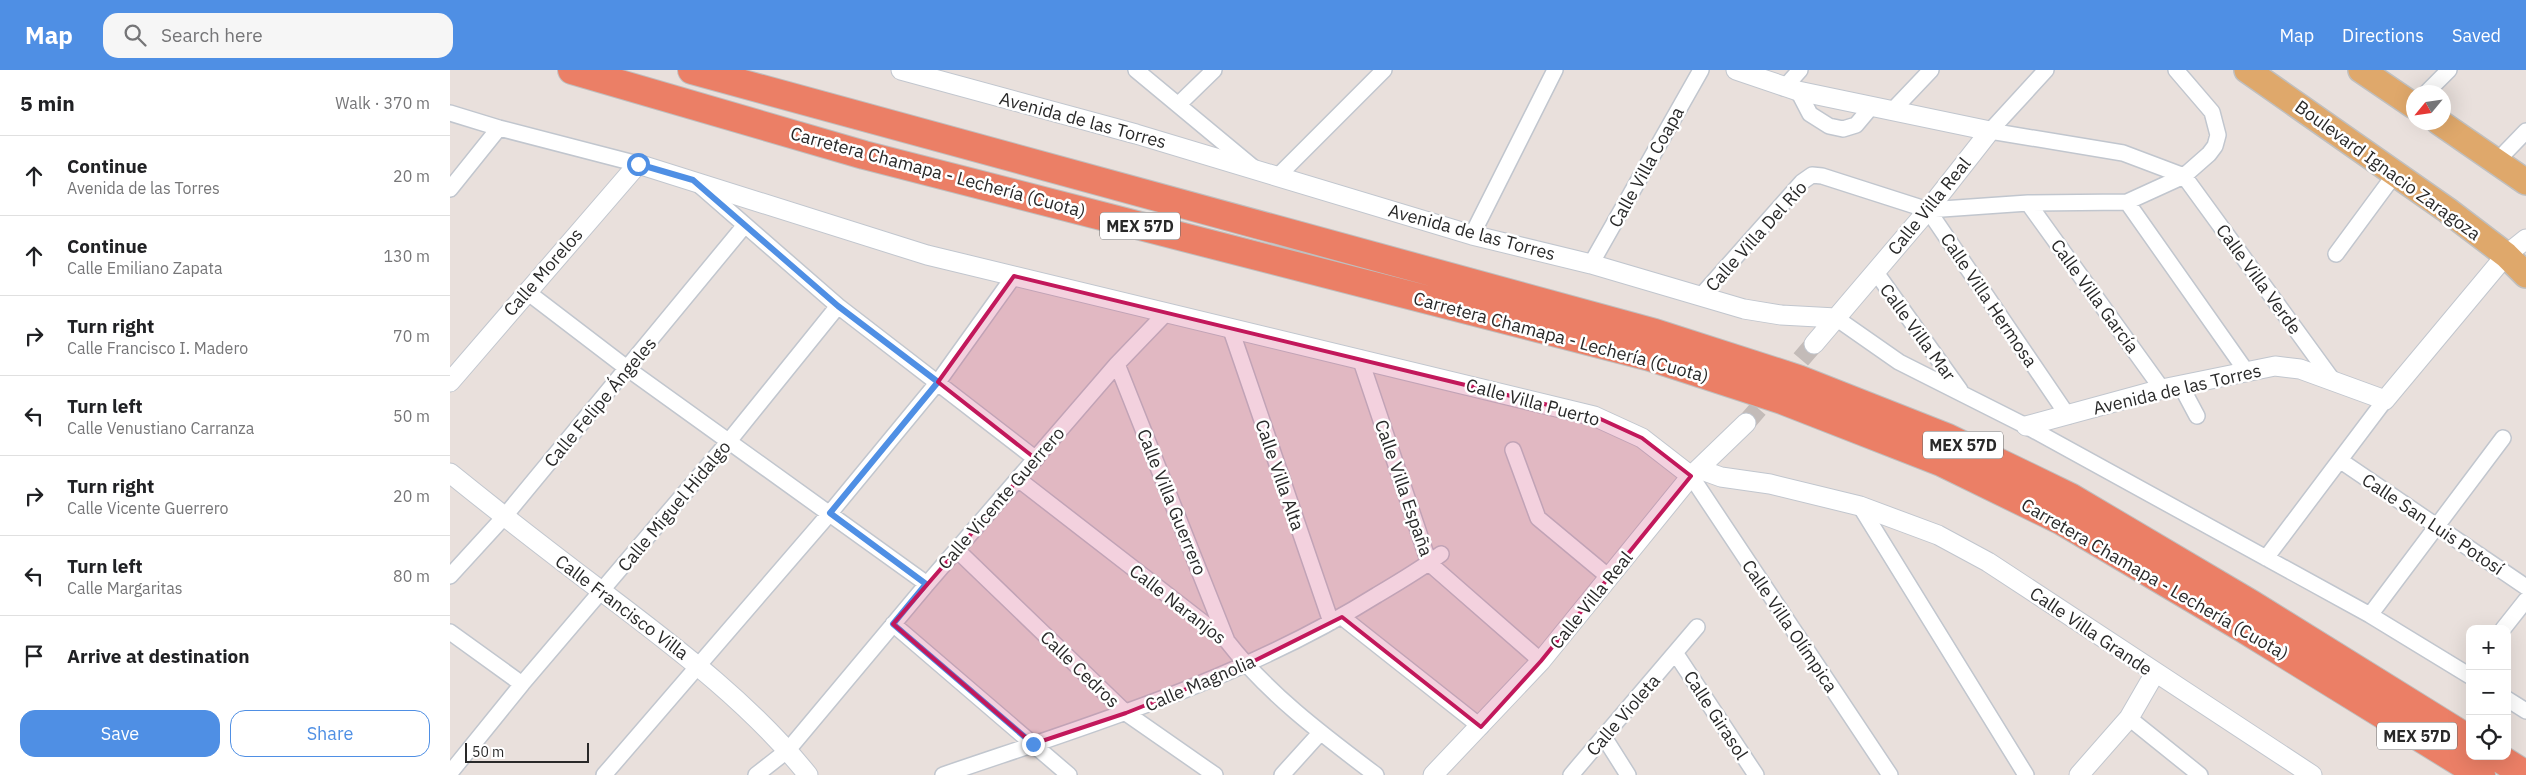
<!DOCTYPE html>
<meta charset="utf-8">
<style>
body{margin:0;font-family:"IBM Plex Sans",sans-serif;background:#f6f6f6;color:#202124}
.controls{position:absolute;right:15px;bottom:15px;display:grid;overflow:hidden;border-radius:10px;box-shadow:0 5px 20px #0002}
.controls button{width:45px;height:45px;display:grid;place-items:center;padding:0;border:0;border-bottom:1px solid #e0e0e0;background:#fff;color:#202124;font:25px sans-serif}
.compass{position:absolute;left:1956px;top:15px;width:45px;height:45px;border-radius:50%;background:#fff;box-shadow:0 5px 20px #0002;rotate:241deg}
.scale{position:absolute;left:15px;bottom:12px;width:124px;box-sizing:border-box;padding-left:5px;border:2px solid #292929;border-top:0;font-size:14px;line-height:18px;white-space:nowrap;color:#292929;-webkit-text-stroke:4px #fff;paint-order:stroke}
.stop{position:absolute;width:15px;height:15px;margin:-11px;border:4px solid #4f8fe4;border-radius:50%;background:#fff}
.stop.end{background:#4f8fe4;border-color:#fff;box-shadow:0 1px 5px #0008}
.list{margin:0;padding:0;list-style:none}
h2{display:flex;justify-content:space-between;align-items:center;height:65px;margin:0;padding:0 20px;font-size:21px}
h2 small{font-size:16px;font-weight:400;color:#757577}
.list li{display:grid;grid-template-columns:32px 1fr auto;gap:15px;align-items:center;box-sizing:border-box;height:80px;padding:0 20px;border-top:1px solid #e0e0e0}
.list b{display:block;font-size:19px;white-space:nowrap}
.list p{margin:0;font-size:16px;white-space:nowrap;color:#757577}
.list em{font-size:16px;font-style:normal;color:#757577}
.actions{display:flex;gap:10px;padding:15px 20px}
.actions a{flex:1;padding:11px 0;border:1px solid #4f8fe4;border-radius:15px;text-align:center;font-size:18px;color:#4f8fe4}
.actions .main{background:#4f8fe4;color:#fff}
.icon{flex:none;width:28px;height:28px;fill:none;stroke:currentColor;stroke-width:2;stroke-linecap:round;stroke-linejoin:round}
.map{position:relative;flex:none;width:2076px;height:705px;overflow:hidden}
header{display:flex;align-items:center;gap:30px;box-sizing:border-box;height:70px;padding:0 25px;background:#4f8fe4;color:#fff}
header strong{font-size:24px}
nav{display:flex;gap:28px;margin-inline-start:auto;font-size:18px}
.search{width:350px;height:45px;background:#f6f6f6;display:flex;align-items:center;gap:12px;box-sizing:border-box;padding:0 18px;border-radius:15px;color:#757577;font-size:19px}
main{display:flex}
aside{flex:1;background:#fff}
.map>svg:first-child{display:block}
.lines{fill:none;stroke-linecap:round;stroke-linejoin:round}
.tertiary-tunnel{stroke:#c3bbb8;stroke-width:19;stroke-dasharray:19 9;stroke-linecap:butt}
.minor-casing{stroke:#c1c6ce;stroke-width:18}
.tertiary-casing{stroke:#c1c6ce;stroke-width:21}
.primary-casing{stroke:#bfbfbf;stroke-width:28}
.motorway-casing{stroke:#bfbfbf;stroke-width:30}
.minor{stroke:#fff;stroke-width:15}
.tertiary{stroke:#fff;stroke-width:19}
.primary{stroke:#dfa86b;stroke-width:25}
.motorway{stroke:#eb7f66;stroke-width:28}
.route{stroke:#4f8fe4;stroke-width:6}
.marked{fill:#c2185b;fill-opacity:0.2;stroke:#c2185b;stroke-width:4;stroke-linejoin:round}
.labels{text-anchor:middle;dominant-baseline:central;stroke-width:5;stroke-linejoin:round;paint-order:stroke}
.shield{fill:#fff;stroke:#696969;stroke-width:1}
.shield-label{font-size:16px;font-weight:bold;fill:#292929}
.street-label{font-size:18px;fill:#292929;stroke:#fff}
</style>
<header>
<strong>Map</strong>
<div class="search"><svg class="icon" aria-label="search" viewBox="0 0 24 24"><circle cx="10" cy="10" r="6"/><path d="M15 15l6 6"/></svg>Search here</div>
<nav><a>Map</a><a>Directions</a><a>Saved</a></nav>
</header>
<main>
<aside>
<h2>5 min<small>Walk · 370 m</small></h2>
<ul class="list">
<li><svg class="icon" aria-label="ahead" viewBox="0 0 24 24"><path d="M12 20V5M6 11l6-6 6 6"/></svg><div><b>Continue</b><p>Avenida de las Torres</p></div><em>20 m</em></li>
<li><svg class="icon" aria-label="ahead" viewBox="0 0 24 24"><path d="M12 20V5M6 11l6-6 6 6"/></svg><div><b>Continue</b><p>Calle Emiliano Zapata</p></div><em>130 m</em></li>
<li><svg class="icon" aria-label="right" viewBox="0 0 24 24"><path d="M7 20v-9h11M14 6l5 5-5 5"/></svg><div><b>Turn right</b><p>Calle Francisco I. Madero</p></div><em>70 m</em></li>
<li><svg class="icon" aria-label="left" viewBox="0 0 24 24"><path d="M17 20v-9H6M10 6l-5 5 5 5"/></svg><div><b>Turn left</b><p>Calle Venustiano Carranza</p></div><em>50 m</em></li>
<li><svg class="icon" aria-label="right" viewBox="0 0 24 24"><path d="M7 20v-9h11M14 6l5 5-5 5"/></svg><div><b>Turn right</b><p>Calle Vicente Guerrero</p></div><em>20 m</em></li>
<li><svg class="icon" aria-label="left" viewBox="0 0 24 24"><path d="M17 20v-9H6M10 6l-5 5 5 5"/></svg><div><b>Turn left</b><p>Calle Margaritas</p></div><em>80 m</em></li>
<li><svg class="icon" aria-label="arrive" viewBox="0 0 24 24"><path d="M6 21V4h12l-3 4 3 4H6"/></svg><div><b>Arrive at destination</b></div></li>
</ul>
<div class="actions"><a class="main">Save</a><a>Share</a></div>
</aside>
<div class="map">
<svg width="2076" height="705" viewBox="0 0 2076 705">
<rect width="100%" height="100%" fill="#e9e0dc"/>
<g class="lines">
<path class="tertiary-tunnel" d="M 1296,353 L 1364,274"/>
<g class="minor-casing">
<path id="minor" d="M 686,0 L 804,98
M 1334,18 L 1350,0
M 1348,21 L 1360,44 L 1379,56 L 1393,59 L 1406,55 L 1422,36
M 1977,22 L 1999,0
M 729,34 L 764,0
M 1442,41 L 1481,0
M 0,43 L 49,58 L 188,94
M 1540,61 L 1673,83 L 1734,106 L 1884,312
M 1540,61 L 1596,0
M 2047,91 L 2076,61
M 827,107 L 934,0
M 248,114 L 388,236 L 586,389
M 0,119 L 49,58
M 1677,132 L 1796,301
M 1578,133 L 1712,319
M 1478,140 L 1578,133 L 1677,132 L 1734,106 L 1759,84 L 1765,76 L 1768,65 L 1762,42 L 1726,0
M 1022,165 L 1105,0
M 1886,184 L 1945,104
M 1141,194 L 1251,0
M 1425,201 L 1510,320
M 76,221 L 178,299 L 477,514
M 1250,227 L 1352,112 L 1362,105 L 1372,106 L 1478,140 L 1618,346
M 1386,248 L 1449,292 L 1576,356 L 1920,545 L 2020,606
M 780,257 L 881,552
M 910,288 L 979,493 L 1091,591
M 667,294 L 777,571
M 1731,316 L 1747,346
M 1063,380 L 1088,448 L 1160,508
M 1891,391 L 2076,517
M 1241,406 L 1440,705
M 568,409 L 777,571 C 818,624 873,665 926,705
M 1410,436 L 1576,705
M 507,480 L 676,643 L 765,705
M 1816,488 L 1935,330
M 0,506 L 54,447 L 295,155
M 1920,545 L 2053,368
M 892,547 L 1031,657
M 443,554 L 619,705
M 2053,559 L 2076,530
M 0,562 L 72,614
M 1226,584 L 1306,705
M 2057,629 L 2076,641
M 1679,648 L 1750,705
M 1154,667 L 1178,705
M 0,703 L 72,614 L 279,371 L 388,236
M 154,705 L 380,443 L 488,312 L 564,206
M 306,705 L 338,680 L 477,514 L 667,294 L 717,242
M 493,705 C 642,654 793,609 927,525 C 949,512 971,499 991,484
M 832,705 L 870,663
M 1121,705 L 1247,557"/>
</g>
<g class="tertiary-casing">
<path id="tertiary" d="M 451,0 L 686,64 L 1022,165 L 1141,194 L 1294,239 L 1331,245 L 1386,248
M 1286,0 L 1348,21 L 1540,61 L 1478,140 L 1364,274
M 0,312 L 188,94 L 477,185 L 1144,346 L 1192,368 L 1241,406
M 1576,356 L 1712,319 L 1825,296 L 1850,299 L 1935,330 L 2056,185 L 2076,169
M 1249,399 L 1271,407 L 1320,414 L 1410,436 L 1488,465 L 1538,492 L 1862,705
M 0,403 C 52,445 105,486 158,526 C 229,580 302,635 358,705
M 983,705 L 1091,591 L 1241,406 L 1296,353
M 1629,705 L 1679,648 L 1705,603"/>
</g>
<g class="primary-casing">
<path id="primary" d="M 1797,0 L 1997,140 L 2056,185 L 2076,205
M 1911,0 L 1964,36
M 1989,52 L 2076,112"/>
</g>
<g class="motorway-casing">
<path id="motorway" d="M 122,0 L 414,85 L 1200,287 L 1332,330 L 1491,392 L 1612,451 L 1791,557 L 2031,705
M 242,0 L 1205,263 L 1348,309 L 1498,368 L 1620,427 L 1801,534 L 2020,670
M 2046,686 L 2076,705"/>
</g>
<use href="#minor" class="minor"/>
<use href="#tertiary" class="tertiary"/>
<use href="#primary" class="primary"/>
<use href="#motorway" class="motorway"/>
</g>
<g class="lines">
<path class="route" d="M 188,94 L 243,110 L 388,236 L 488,312 L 380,443 L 476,514 L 443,554 L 583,674"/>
</g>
<path class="marked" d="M 564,206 L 1144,346 L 1192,368 L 1241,406 L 1091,591 L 1031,657 L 892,547 L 796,595 L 676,643 L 583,674 L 443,554 L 586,389 L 488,312 Z"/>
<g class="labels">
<g class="shield">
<rect x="650" y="142.5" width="80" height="27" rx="4"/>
<rect x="1473" y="361.5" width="80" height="27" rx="4"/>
<rect x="1927" y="652.5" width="80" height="27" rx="4"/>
</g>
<g class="shield-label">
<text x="690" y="156">MEX 57D</text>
<text x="1513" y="375">MEX 57D</text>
<text x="1967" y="666">MEX 57D</text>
</g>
<g class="street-label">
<text transform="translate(633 50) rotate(15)">Avenida de las Torres</text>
<text transform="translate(1196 97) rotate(-61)">Calle Villa Coapa</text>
<text transform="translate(1938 100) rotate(36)">Boulevard Ignacio Zaragoza</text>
<text transform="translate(488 102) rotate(15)">Carretera Chamapa - Lechería (Cuota)</text>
<text transform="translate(1479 136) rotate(-51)">Calle Villa Real</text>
<text transform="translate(1022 162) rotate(15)">Avenida de las Torres</text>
<text transform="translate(1306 166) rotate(-48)">Calle Villa Del Río</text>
<text transform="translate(93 202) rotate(-49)">Calle Morelos</text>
<text transform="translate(1809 209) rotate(54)">Calle Villa Verde</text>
<text transform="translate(1645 226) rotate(54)">Calle Villa García</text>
<text transform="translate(1539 230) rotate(56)">Calle Villa Hermosa</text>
<text transform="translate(1468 262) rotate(54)">Calle Villa Mar</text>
<text transform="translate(1111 267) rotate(15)">Carretera Chamapa - Lechería (Cuota)</text>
<text transform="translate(1727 319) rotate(-13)">Avenida de las Torres</text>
<text transform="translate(150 332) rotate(-50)">Calle Felipe Ángeles</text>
<text transform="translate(1083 332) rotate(15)">Calle Villa Puerto</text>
<text transform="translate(830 405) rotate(71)">Calle Villa Alta</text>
<text transform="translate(954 418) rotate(71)">Calle Villa España</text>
<text transform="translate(551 428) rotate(-49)">Calle Vicente Guerrero</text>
<text transform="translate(722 432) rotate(68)">Calle Villa Guerrero</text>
<text transform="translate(224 436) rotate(-50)">Calle Miguel Hidalgo</text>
<text transform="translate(1983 454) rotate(34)">Calle San Luis Potosí</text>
<text transform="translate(1705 509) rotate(30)">Carretera Chamapa - Lechería (Cuota)</text>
<text transform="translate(1141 530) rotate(-51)">Calle Villa Real</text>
<text transform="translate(728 534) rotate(38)">Calle Naranjos</text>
<text transform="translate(172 537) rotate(37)">Calle Francisco Villa</text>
<text transform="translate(1340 556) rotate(56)">Calle Villa Olímpica</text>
<text transform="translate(1641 561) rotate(34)">Calle Villa Grande</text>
<text transform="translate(630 599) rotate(44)">Calle Cedros</text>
<text transform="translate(750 613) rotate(-23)">Calle Magnolia</text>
<text transform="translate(1173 645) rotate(-49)">Calle Violeta</text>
<text transform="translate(1266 645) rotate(57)">Calle Girasol</text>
</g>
</g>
</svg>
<div class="controls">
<button>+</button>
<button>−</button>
<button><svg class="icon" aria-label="locate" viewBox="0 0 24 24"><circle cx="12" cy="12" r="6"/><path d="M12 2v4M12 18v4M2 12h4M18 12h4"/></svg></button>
</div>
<svg class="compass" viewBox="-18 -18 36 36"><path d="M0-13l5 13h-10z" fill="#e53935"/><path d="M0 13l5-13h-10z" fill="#757577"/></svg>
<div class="scale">50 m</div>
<div class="stop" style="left:188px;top:94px"></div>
<div class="stop end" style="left:583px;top:674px"></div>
</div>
</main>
